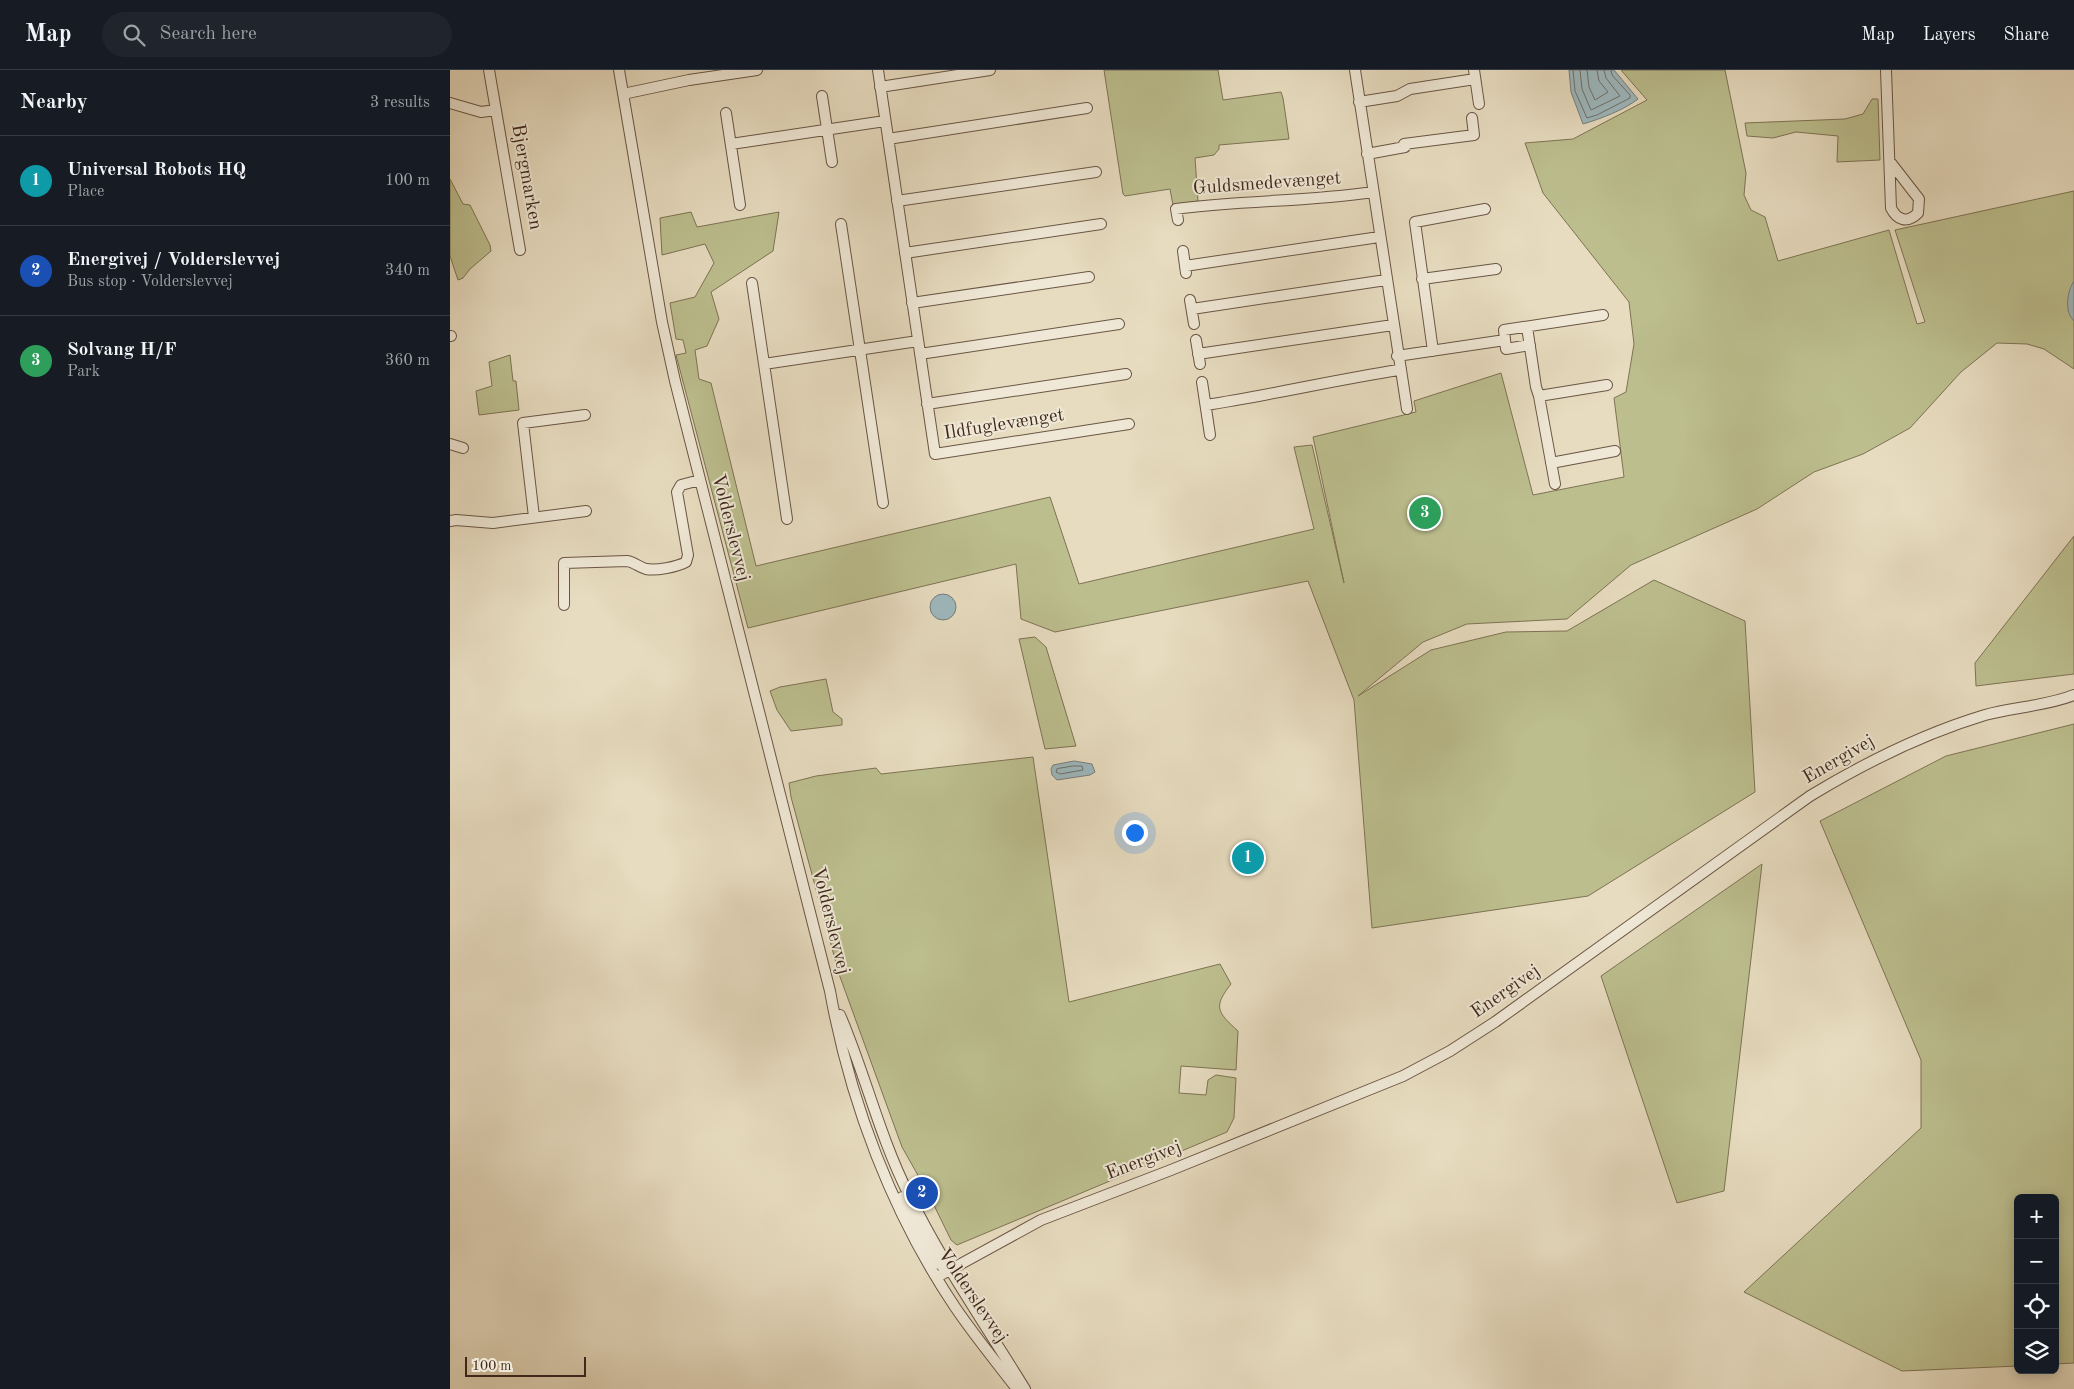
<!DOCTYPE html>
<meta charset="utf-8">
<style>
body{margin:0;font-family:"Old Standard TT",serif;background:#20242c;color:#f1f3f6}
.controls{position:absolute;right:15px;bottom:15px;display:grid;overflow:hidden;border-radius:8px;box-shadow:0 2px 12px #0003}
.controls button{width:45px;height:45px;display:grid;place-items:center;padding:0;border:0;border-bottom:1px solid #363941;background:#171b24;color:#f1f3f6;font:25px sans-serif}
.scale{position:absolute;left:15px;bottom:12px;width:121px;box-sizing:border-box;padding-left:5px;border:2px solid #40281b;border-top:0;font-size:14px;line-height:18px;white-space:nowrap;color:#40281b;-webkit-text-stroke:4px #efe8d6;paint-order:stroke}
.you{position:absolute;left:684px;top:762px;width:18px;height:18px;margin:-12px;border:4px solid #fff;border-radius:50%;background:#1a73e8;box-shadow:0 0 0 8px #1a73e833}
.badge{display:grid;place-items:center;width:32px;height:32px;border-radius:50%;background:#c59692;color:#fff;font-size:16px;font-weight:700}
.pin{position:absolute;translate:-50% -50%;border:2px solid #fff;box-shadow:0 1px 5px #0006}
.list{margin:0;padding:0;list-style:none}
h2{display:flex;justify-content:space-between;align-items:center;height:65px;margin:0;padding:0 20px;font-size:21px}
h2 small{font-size:16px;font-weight:400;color:#9ea1a6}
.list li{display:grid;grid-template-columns:32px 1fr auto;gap:15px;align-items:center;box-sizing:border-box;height:90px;padding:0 20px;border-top:1px solid #363941}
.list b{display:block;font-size:19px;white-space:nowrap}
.list p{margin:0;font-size:16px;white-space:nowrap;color:#9ea1a6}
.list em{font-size:16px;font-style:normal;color:#9ea1a6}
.icon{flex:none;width:28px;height:28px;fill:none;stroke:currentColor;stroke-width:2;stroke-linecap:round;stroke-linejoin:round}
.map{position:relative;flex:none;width:1624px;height:1319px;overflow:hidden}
header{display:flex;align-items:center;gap:30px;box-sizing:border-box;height:70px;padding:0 25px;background:#171b24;border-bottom:1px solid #363941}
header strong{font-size:24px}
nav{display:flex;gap:28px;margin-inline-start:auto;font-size:18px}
.search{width:350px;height:45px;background:#20242c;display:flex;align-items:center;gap:12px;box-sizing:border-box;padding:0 18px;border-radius:28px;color:#9ea1a6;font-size:19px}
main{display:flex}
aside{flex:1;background:#171b24}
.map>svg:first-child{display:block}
.green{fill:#bcbe8e;stroke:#7e7354}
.water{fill:#9db8be;stroke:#787e7d}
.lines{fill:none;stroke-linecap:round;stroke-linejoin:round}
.shore{stroke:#6e706c;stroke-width:1}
.minor-casing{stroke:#6a5544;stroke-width:12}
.minor{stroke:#efe8d6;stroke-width:10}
.labels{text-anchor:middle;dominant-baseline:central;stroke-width:4;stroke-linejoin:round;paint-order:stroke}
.street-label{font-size:19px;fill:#40281b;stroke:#efe8d6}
</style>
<header>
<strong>Map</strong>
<div class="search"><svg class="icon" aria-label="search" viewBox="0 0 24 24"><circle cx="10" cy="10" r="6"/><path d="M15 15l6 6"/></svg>Search here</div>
<nav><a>Map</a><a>Layers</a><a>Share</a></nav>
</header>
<main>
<aside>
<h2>Nearby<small>3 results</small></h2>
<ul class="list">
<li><span class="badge" style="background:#0f9aa8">1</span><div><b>Universal Robots HQ</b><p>Place</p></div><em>100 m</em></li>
<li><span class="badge" style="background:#1a4fb4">2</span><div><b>Energivej / Volderslevvej</b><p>Bus stop · Volderslevvej</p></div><em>340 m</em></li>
<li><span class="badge" style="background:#2e9e5b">3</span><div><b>Solvang H/F</b><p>Park</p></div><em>360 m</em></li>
</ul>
</aside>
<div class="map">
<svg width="1624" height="1319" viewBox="0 0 1624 1319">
<rect width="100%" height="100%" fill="#e7dcc0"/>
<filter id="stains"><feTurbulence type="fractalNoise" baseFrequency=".004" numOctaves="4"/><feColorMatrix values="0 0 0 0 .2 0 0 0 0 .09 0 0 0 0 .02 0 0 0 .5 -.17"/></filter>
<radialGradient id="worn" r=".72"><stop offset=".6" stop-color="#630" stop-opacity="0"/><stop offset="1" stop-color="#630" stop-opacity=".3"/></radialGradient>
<path class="green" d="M 654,0 L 768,0 L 773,30 L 831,22 L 833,28 L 839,69 L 769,75 L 769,79 L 764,85 L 745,88 L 748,131 L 723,135 L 720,119 L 675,126 L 673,124 Z
M 1171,0 L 1275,0 L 1296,103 L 1294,125 L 1301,140 L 1315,147 L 1328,191 L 1439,160 L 1467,254 L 1475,252 L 1445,160 L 1624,121 L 1624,299 L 1594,279 L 1577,274 L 1547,273 L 1511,302 L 1460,358 L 1413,384 L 1364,402 L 1307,439 L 1181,495 L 1117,549 L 1017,554 L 973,572 L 908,626 L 981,580 L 1056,562 L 1117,561 L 1204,510 L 1295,551 L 1305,722 L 1138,826 L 922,858 L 904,630 L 858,511 L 605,562 L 571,549 L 566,494 L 298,558 L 226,285 L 236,283 L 233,270 L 226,269 L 220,233 L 245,227 L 264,193 L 255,174 L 212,185 L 210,148 L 241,142 L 247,157 L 329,142 L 323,181 L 261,222 L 269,249 L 257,276 L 245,280 L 249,309 L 261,313 L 306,496 L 600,427 L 629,514 L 864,459 L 844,377 L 862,375 L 894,513 L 863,367 L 966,342 L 964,331 L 1051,303 L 1083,425 L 1174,407 L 1164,328 L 1176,322 L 1184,274 L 1179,232 L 1093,123 L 1075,73 L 1123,69 L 1197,30 Z
M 1422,29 L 1428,29 L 1430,90 L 1387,92 L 1388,66 L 1346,62 L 1323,68 L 1297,66 L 1295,53 L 1395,49 L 1413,44 Z
M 0,109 L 13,134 L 20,135 L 40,175 L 41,181 L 20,199 L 13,208 L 8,210 L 0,186 Z
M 60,285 L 63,311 L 66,311 L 69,340 L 29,345 L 26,321 L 42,316 L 39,292 Z
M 1624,466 L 1624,604 L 1526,616 L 1525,593 Z
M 585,567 L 596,577 L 626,676 L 595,679 L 569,569 Z
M 376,609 L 383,642 L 392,649 L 392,655 L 341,661 L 327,640 L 320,621 L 330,617 Z
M 1624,654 L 1624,1293 L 1605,1294 L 1605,1128 L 1568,1128 L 1568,1296 L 1452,1301 L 1294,1222 L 1471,1058 L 1471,990 L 1370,751 L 1496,686 Z
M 583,687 L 619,932 L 770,894 L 781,914 C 763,937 767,942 788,961 L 786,1000 L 731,996 L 729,1023 L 756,1025 L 758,1010 L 766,1005 L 786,1008 L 784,1048 L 777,1062 L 507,1175 L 501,1170 L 478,1123 L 452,1077 L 389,904 L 341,727 L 339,713 L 366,706 L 426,698 L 431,704 Z
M 1312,794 L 1274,1121 L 1227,1133 L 1151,906 Z"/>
<path class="water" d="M 1119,0 L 1164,0 L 1188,29 C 1174,40 1150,49 1133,54 L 1121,22 Z
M 1624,211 L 1624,251 C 1614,242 1617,221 1624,211 Z
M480 537a13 13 0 1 1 26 0a13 13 0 1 1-26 0Z
M 624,691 L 642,694 L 645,702 L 640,705 L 607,710 L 602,705 L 601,699 L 603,695 Z"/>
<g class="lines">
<path class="shore" d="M 1123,0 L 1125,21 L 1137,48 L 1147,45 L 1180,28 L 1180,25 L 1162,5 L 1161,0
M 1130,0 L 1132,19 L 1141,40 L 1170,26 L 1156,8 L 1154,0
M 1137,0 L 1139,17 L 1145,30 L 1158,22 L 1149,11 L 1147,0
M 623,696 L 632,696 L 633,700 L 610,704 L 606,702 L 607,699 Z"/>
<g class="minor-casing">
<path id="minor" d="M 39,0 L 70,180
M 169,0 L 212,252 L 225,311 L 380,921 C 400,1032 442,1143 505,1237 C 524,1265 546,1292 567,1319
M 428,0 L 485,384 L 679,354
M 905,0 L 957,339
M 1024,0 L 1029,34
M 1436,0 L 1441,138 C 1447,150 1457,154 1468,143 L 1469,129 L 1441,93
M 430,17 L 540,0
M 173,24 L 239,10 L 307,0
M 372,26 L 382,92
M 909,32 L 947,26 L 960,19 L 1025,9
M 0,33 L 31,42 L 46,40
M 276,43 L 290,135
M 438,69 L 637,38
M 281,74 L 435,51
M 917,84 L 955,77 L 954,74 L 1024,65 L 1022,48
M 447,131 L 646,102
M 728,150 L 726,139 C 792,130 857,132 923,122
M 391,154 L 433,433
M 733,181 L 736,203
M 455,183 L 651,154
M 735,196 L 929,167
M 972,209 L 1046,199
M 302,213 L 337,449
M 740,230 L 744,254
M 462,233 L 639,207
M 742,239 L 936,210
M 1077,257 L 1086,317 L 1089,326 L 1105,414
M 0,266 L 1,266
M 746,270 L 750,294
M 1080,275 L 1056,279 L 1054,260 L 1153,245
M 983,281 L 965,152 L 1035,139
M 470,284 L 669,254
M 748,284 L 943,255
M 947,286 L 1055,270
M 314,294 L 468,271
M 752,312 L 760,365
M 1089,326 L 1157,315
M 477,334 L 676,304
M 756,335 C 821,325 884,310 949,300
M 0,374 L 13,378
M 1101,393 L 1165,381
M 84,447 L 73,353 L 135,345
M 0,451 L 6,450 L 43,453 L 136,441
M 114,535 L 114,493 L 177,491 C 184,492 189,497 196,499 C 206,501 227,497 236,492 L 238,485 L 227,422 L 231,415 L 250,410
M 390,945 C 415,1003 429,1065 458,1123 C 491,1191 535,1254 575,1319
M 452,1127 C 460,1143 483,1198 499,1200
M 487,1207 L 591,1150 L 721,1100 L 953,1006 L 1000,981 L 1045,952 L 1360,726 C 1416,692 1472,664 1535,645 C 1564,637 1597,636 1624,625"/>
</g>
<use href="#minor" class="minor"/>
</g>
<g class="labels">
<g class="street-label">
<text transform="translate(76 107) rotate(80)">Bjergmarken</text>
<text transform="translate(817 114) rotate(-4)">Guldsmedevænget</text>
<text transform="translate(554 355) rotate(-9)">Ildfuglevænget</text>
<text transform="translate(280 458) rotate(76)">Volderslevvej</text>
<text transform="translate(1389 690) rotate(-30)">Energivej</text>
<text transform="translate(380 851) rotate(76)">Volderslevvej</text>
<text transform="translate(1056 922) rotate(-35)">Energivej</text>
<text transform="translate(694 1091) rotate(-21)">Energivej</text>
<text transform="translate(522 1226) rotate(56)">Volderslevvej</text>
</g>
</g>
<rect width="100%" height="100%" filter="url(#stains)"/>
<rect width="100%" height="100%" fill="url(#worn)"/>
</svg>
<div class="controls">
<button>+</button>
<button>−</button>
<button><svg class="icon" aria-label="locate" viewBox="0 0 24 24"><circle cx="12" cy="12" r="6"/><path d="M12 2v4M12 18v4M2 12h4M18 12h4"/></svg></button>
<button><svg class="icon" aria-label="layers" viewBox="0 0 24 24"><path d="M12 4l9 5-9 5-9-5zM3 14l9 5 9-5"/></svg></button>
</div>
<div class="scale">100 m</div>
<div class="you"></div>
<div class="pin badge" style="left:798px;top:788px;background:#0f9aa8">1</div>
<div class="pin badge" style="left:472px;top:1123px;background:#1a4fb4">2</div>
<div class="pin badge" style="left:975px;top:443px;background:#2e9e5b">3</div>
</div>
</main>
